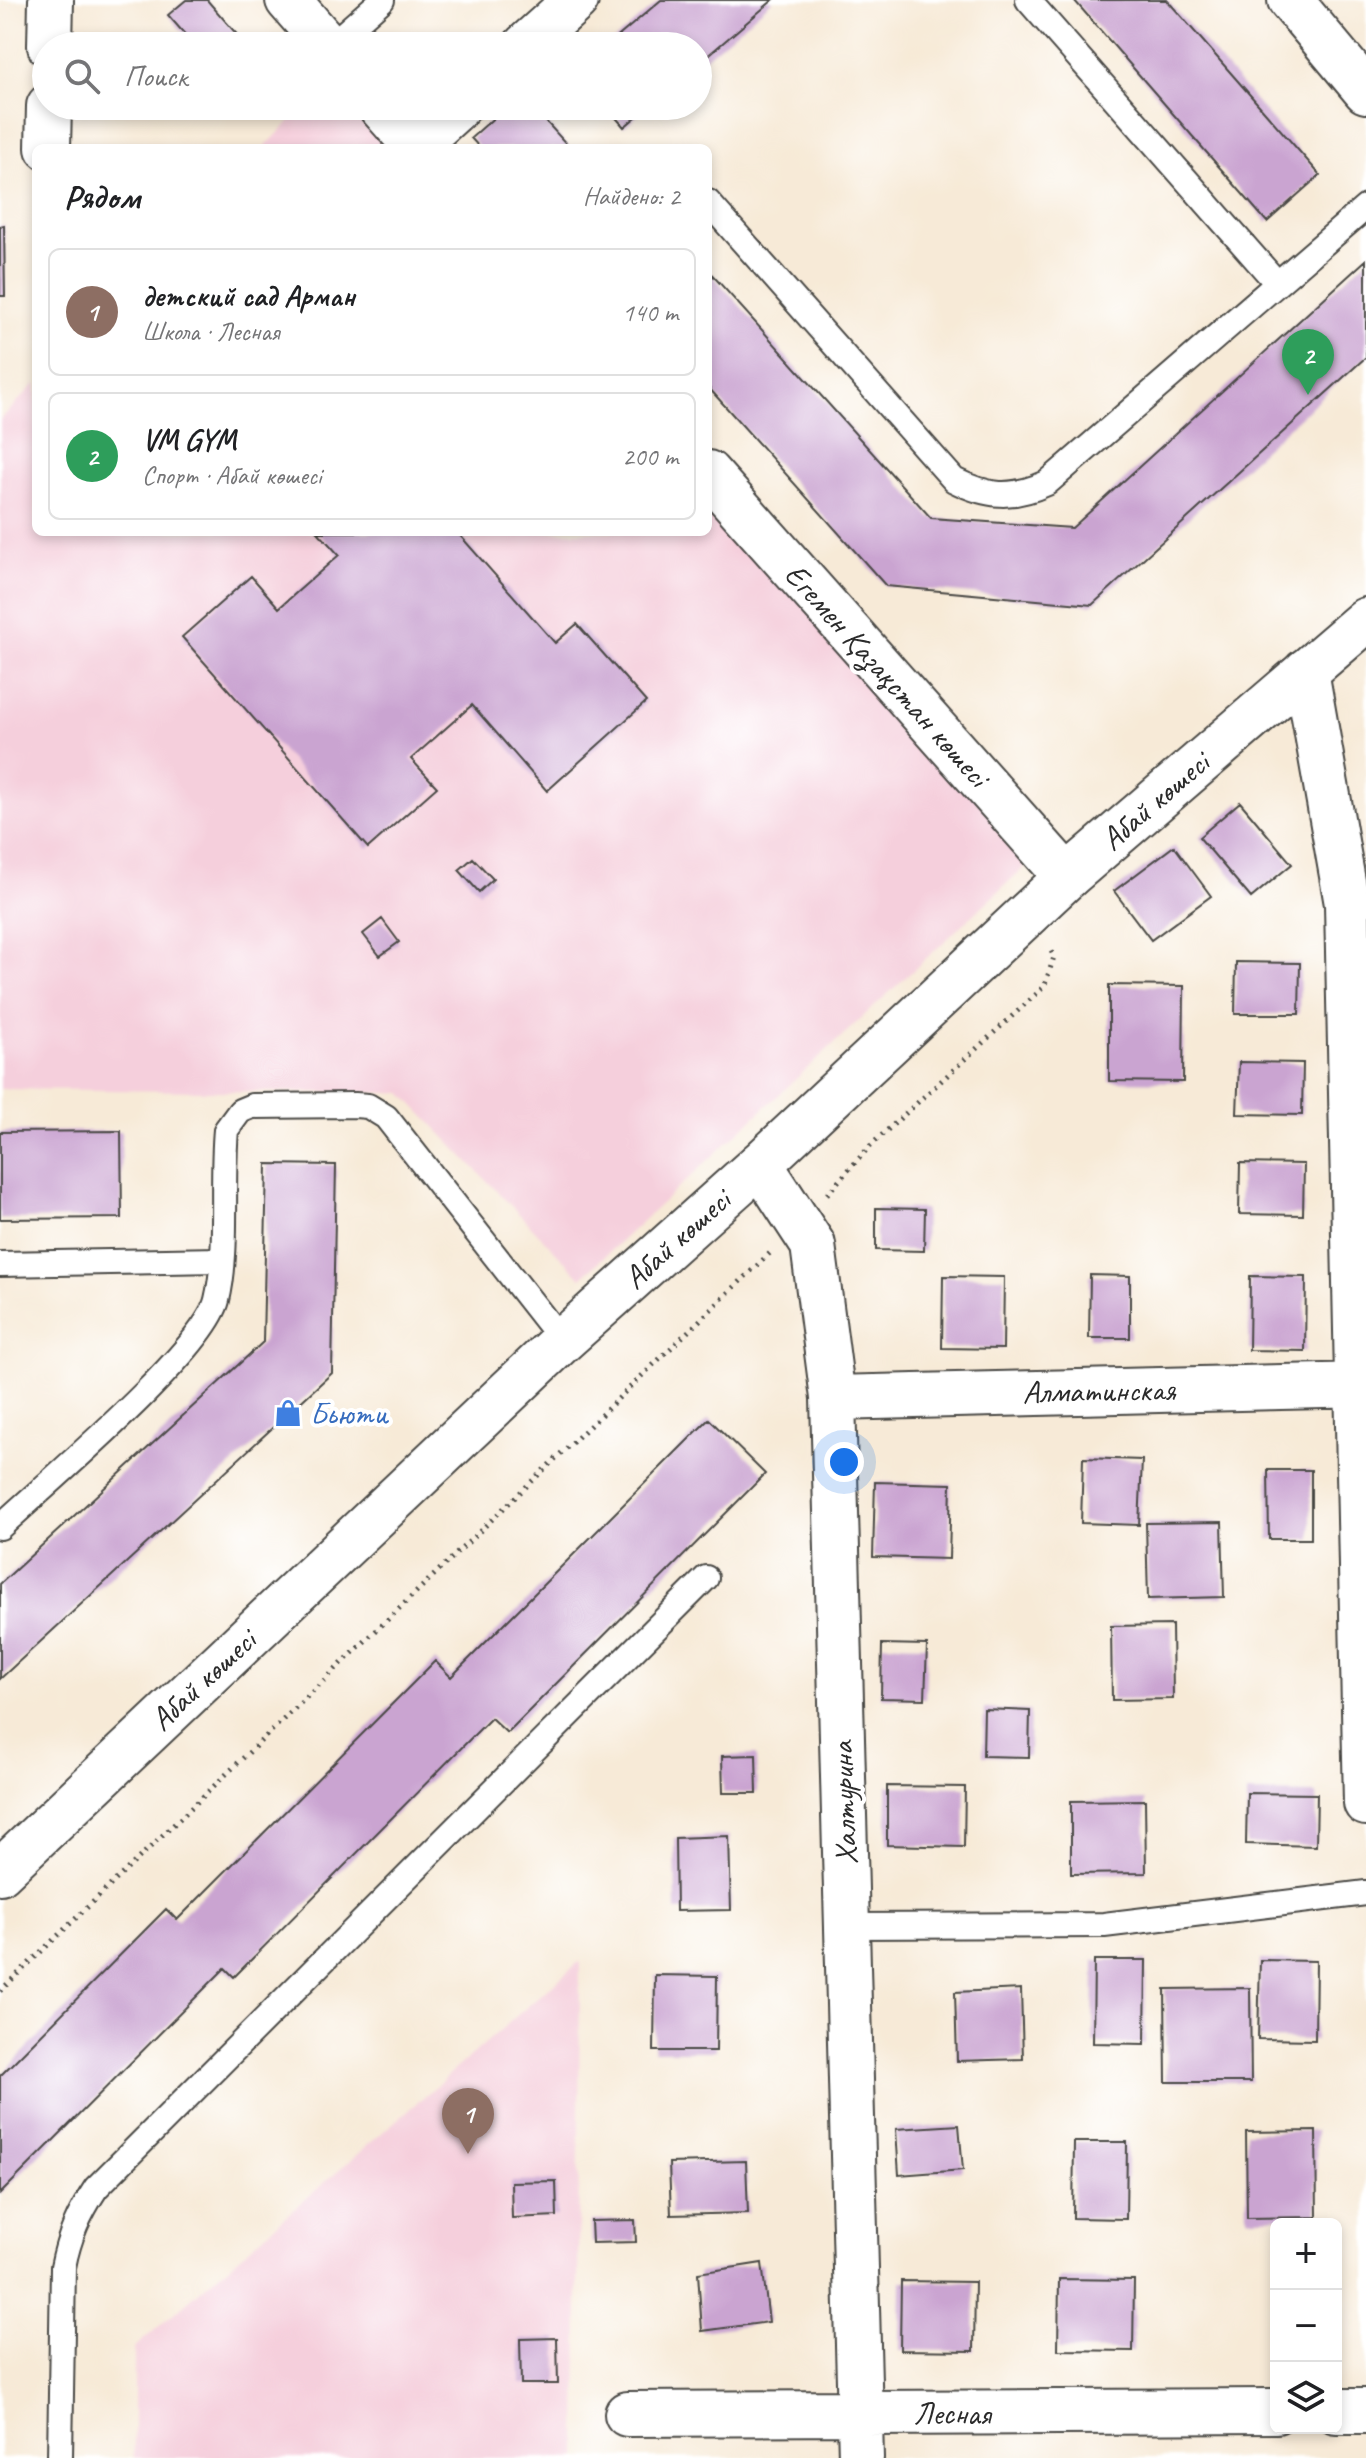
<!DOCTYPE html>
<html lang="ru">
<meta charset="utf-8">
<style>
body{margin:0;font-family:Caveat,sans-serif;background:#f6f6f6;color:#202124}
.controls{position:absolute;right:24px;bottom:24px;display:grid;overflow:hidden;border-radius:12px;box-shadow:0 4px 12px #0003}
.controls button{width:72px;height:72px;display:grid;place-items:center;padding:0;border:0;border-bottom:2px solid #e0e0e0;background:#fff;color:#202124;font:40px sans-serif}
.you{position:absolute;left:844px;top:1462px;width:28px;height:28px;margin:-20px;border:6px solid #fff;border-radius:50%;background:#1a73e8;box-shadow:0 0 0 12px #1a73e833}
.badge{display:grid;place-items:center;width:52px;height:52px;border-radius:50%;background:#b5179e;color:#fff;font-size:26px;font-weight:700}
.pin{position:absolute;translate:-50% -66px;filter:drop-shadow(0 2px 4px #0008)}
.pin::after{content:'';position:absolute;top:42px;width:28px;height:24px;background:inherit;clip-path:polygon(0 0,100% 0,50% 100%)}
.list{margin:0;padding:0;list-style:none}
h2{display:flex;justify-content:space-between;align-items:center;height:104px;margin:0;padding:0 32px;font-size:34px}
h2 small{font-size:26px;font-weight:400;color:#757577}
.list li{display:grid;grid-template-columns:52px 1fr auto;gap:24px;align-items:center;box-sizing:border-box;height:128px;margin:0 16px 16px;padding:0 16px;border:2px solid #e0e0e0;border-radius:12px}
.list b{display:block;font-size:30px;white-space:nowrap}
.list p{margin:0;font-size:26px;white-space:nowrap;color:#757577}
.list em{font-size:26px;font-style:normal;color:#757577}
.icon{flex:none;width:44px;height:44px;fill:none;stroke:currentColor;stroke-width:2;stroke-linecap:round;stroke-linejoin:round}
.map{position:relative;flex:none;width:1366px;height:2458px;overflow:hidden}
.search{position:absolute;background:#fff;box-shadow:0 4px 12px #0003;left:32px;top:32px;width:680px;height:88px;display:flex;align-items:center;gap:20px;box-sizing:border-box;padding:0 28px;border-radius:44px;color:#757577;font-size:30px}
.panel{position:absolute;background:#fff;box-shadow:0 4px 12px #0003;left:32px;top:144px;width:680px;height:392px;border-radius:12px}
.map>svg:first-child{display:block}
.built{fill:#f5cfdc}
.building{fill:#caa4d1}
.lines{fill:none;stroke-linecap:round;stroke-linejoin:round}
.lane-casing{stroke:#4a4845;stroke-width:28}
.street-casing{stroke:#4a4845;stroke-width:48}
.secondary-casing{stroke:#4a4845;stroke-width:48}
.path{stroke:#4a4845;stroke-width:5;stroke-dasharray:2 6;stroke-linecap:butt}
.lane{stroke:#fff;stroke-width:24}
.street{stroke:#fff;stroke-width:44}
.secondary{stroke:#fff;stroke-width:44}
.labels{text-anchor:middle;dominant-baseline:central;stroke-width:8;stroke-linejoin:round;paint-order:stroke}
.street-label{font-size:32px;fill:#2b2b2b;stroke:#fff}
.shop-label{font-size:32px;fill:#366cbe;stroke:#fff;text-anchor:start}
</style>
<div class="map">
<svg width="1366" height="2458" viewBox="0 0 1366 2458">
<rect width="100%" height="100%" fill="#fff"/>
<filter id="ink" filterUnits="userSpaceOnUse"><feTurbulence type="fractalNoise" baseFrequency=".0125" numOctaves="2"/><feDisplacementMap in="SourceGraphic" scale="16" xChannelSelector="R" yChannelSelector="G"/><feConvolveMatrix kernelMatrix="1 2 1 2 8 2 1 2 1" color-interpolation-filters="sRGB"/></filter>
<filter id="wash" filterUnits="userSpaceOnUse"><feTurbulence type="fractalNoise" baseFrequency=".006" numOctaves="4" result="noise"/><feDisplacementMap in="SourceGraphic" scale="32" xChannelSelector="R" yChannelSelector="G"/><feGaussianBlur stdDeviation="1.8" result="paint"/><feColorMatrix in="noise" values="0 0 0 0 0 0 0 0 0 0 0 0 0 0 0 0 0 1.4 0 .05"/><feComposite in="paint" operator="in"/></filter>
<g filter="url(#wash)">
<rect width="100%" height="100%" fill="#f7ead7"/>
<path class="built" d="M 305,106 L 366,106 L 404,148 L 264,148 Z
M 36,383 L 36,532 L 708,532 L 708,482 L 1043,850 L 581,1278 L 402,1093 L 0,1089 L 0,420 Z
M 580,1961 L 577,2458 L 134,2458 L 134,2348 Z"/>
<g id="blocks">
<path class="building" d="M 186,0 L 207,0 L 247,46 L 195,46 L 168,15 Z
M 661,0 L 773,0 L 698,64 L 698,46 L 607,46 Z
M 1074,0 L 1167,0 L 1320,175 L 1267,222 Z
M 507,106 L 532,106 L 570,148 L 480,148 L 471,138 Z
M 606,106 L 649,106 L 624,127 Z
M 4,225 L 5,296 L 0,296 L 0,226 Z
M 1366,260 L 1366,357 L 1092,605 L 886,586 L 708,387 L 708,270 L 931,518 L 1072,528 Z
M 318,532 L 457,532 L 555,643 L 577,624 L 646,702 L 547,791 L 472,705 L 411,759 L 437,787 L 368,848 L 182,637 L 251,576 L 279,608 L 339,555 Z
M 1240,802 L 1292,864 L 1251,898 L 1199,837 Z
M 1174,846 L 1211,896 L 1151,940 L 1114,891 Z
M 473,858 L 493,879 L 479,892 L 459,870 Z
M 382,919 L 399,942 L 380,956 L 363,934 Z
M 1236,962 L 1300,963 L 1299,1014 L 1235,1014 Z
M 1109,985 L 1184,986 L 1183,1082 L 1109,1081 Z
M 1239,1062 L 1303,1063 L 1302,1115 L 1237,1114 Z
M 121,1131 L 122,1218 L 0,1219 L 0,1132 Z
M 1240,1163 L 1304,1164 L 1303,1215 L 1239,1214 Z
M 267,1164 L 336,1165 L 332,1373 L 0,1679 L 0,1584 L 263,1342 Z
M 876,1208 L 925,1209 L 924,1251 L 876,1250 Z
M 1090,1275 L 1130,1276 L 1130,1338 L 1089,1338 Z
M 943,1276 L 1004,1277 L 1003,1349 L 942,1348 Z
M 1250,1276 L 1306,1277 L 1305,1351 L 1249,1350 Z
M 709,1419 L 765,1474 L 507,1733 L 491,1718 L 234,1977 L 225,1968 L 0,2194 L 0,2076 L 166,1909 L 177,1920 L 435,1661 L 451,1677 Z
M 1083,1458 L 1142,1460 L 1139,1525 L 1081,1523 Z
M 1268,1470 L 1311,1470 L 1311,1539 L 1269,1539 Z
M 875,1482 L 951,1484 L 949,1559 L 873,1557 Z
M 1222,1522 L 1224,1597 L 1148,1599 L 1146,1523 Z
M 1172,1625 L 1173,1699 L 1112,1700 L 1111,1626 Z
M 882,1644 L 927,1645 L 925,1699 L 881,1698 Z
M 984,1709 L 1030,1711 L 1029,1757 L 983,1756 Z
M 756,1755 L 757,1793 L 723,1793 L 722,1756 Z
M 887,1786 L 965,1787 L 964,1847 L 887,1845 Z
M 1247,1793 L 1317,1794 L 1316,1846 L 1246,1844 Z
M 1145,1800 L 1146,1873 L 1071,1874 L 1071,1801 Z
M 729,1836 L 731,1910 L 676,1911 L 675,1838 Z
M 1094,1960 L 1146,1960 L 1145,2044 L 1093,2043 Z
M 1260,1960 L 1316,1961 L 1315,2040 L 1258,2039 Z
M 655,1975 L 717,1976 L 716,2051 L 654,2051 Z
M 1250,1988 L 1251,2082 L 1166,2082 L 1165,1989 Z
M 1021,1989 L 1023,2059 L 957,2061 L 955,1992 Z
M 959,2125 L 963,2170 L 899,2175 L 896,2129 Z
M 1316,2131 L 1317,2217 L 1247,2218 L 1246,2132 Z
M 1074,2142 L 1127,2142 L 1126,2219 L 1073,2218 Z
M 746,2161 L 748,2213 L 671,2215 L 669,2163 Z
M 556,2181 L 557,2216 L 512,2218 L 511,2182 Z
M 635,2220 L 636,2242 L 592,2243 L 591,2221 Z
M 762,2263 L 769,2322 L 702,2331 L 698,2273 Z
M 1059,2279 L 1134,2280 L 1133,2351 L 1058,2350 Z
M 901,2281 L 975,2282 L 974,2351 L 900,2350 Z
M 557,2338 L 558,2384 L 521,2384 L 520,2339 Z"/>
</g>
</g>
<g filter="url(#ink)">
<use href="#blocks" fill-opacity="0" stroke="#4a4845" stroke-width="2"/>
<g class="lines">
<g class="lane-casing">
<path id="lane" d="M 1028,0 L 1277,283
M 330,46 L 382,0
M 708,202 L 954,480 C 988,497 1012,499 1047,483 L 1366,207
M 0,1264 L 220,1260
M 0,1527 C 45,1485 205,1350 217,1300 C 229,1250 221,1182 226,1130 L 240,1111 L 252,1106 L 355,1105 L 368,1106 L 386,1117 L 562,1341
M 847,1926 L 1104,1925 L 1366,1893
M 60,2458 L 63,2267 C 69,2236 79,2214 96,2188 L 706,1578"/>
</g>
<g class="street-casing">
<path id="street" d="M 288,0 L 328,46
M 1290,0 L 1366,91
M 50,46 L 51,0
M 525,46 L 576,0
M 380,106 L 417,148
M 415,146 L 459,106
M 48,148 L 49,106
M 708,473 L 1067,877
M 1306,671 L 1347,904 L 1366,1803
M 760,1164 L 813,1245 L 833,1398 L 861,2458
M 833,1398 L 1366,1385
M 1336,2411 L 1366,2411
M 627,2414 L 1276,2411"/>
</g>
<g class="secondary-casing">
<path id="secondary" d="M 0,1872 L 562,1341 L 760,1164 L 1067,877 L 1366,620"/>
</g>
<path class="path" d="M 827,1194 L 871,1145 L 1044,987 L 1054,957 L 1049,947
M 0,1991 L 770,1253"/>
<use href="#lane" class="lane"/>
<use href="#street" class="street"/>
<use href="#secondary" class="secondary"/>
</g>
</g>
<defs>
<g id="shop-bare" transform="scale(2.16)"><path d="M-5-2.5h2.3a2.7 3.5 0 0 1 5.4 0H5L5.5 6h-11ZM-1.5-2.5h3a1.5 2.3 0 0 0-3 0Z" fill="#3f7fe0" stroke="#fff" stroke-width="2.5" paint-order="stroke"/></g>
</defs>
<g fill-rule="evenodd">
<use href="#shop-bare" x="288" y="1413"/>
</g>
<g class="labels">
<g class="street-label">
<text transform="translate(887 675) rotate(48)">Егемен Қазақстан көшесі</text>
<text transform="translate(1155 801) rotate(-41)">Абай көшесі</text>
<text transform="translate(677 1239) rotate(-42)">Абай көшесі</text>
<text transform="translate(1099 1391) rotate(-1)">Алматинская</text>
<text transform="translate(203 1680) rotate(-43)">Абай көшесі</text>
<text transform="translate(844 1803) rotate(-92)">Халтурина</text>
<text x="952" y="2413">Лесная</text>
</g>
<g class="shop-label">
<text x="310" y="1413">Бьюти</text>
</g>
</g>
</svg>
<div class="controls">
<button>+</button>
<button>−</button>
<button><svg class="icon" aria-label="layers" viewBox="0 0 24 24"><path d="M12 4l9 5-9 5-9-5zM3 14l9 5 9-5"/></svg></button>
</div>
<div class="you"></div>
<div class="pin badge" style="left:468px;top:2154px;background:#8d6e63">1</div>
<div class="pin badge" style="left:1308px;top:395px;background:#2e9e5b">2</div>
<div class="search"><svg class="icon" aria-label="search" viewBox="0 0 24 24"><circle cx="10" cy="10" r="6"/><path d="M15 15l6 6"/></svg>Поиск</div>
<section class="panel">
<h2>Рядом<small>Найдено: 2</small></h2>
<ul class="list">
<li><span class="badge" style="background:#8d6e63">1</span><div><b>детский сад Арман</b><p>Школа · Лесная</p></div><em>140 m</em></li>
<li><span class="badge" style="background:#2e9e5b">2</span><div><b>VM GYM</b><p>Спорт · Абай көшесі</p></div><em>200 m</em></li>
</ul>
</section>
</div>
